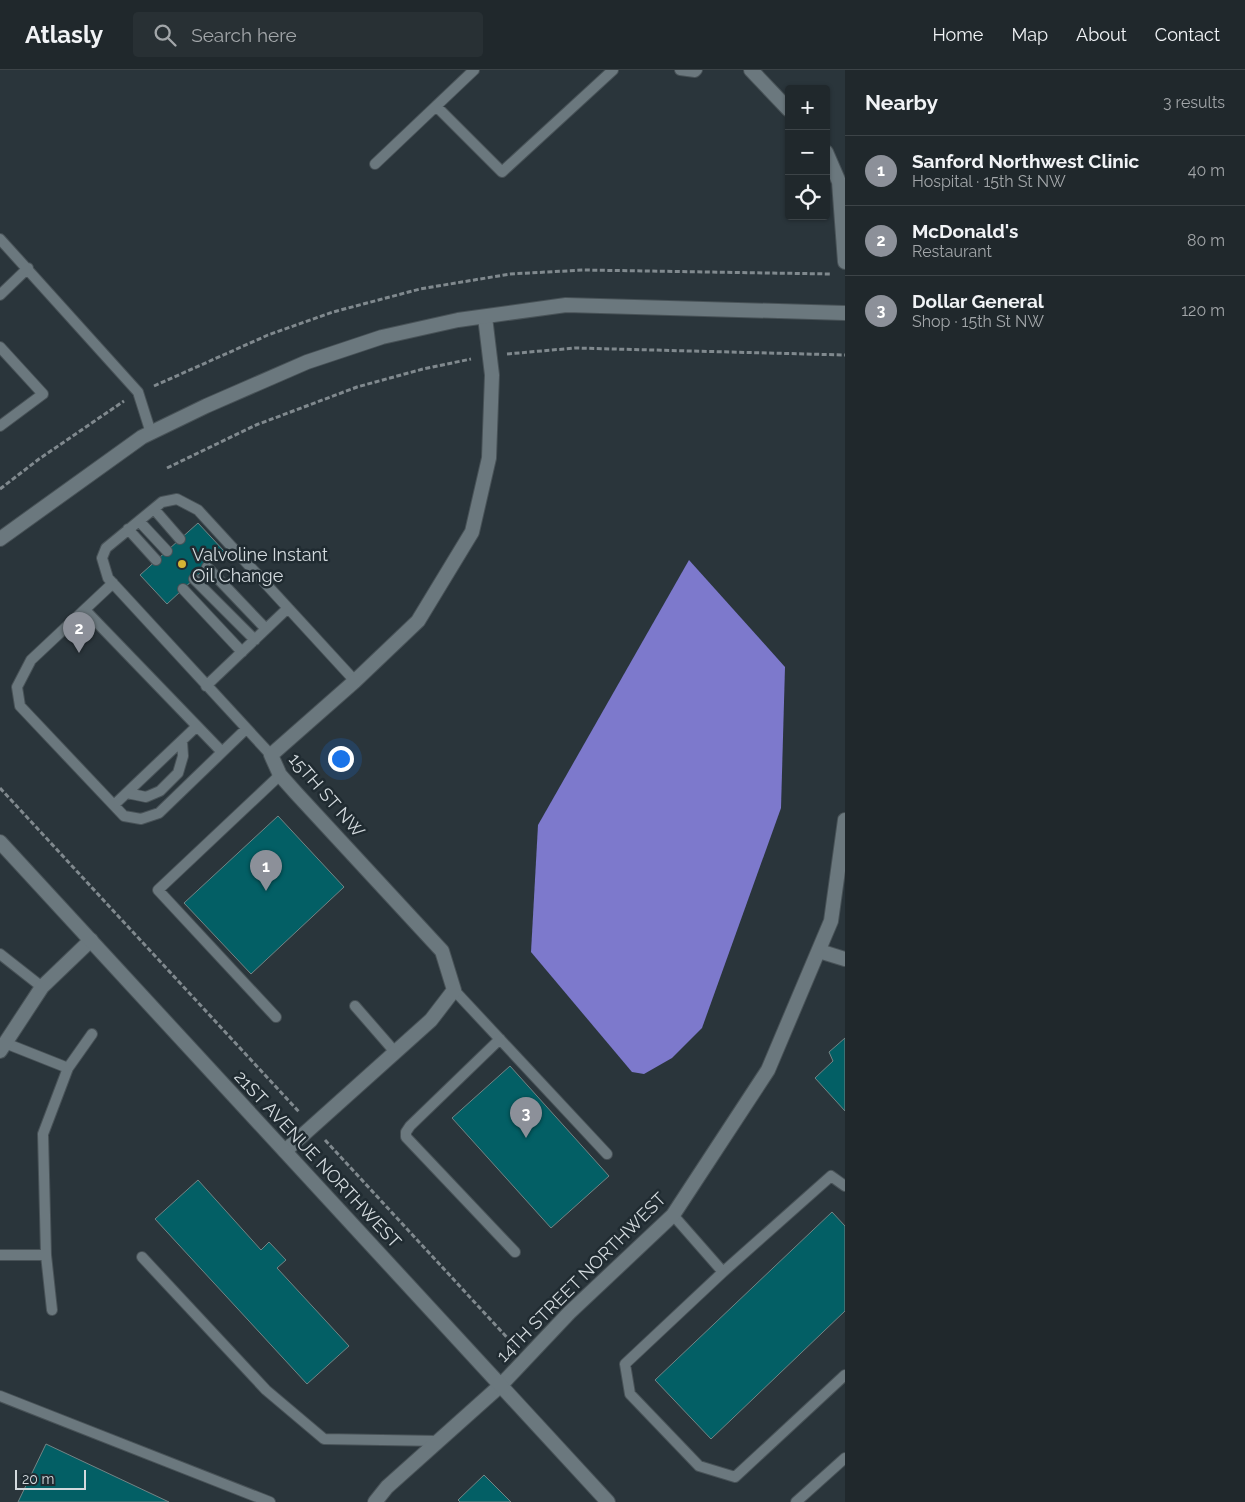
<!DOCTYPE html>
<meta charset="utf-8">
<style>
body{margin:0;font-family:Raleway,sans-serif;background:#283034;color:#f1f3f6}
.controls{position:absolute;right:15px;top:15px;display:grid;overflow:hidden;border-radius:5px;box-shadow:0 1px 4px #0004}
.controls button{width:45px;height:45px;display:grid;place-items:center;padding:0;border:0;border-bottom:1px solid #3d4448;background:#20282c;color:#f1f3f6;font:25px sans-serif}
.scale{position:absolute;left:15px;bottom:12px;width:71px;box-sizing:border-box;padding-left:5px;border:2px solid #d3dade;border-top:0;font-size:14px;line-height:18px;white-space:nowrap;color:#d3dade;-webkit-text-stroke:4px #202b31;paint-order:stroke}
.you{position:absolute;left:340px;top:688px;width:18px;height:18px;margin:-12px;border:4px solid #fff;border-radius:50%;background:#1a73e8;box-shadow:0 0 0 8px #1a73e833}
.badge{display:grid;place-items:center;width:32px;height:32px;border-radius:50%;background:#8c9099;color:#fff;font-size:16px;font-weight:700}
.pin{position:absolute;translate:-50% -41px;filter:drop-shadow(0 1px 2px #0008)}
.pin::after{content:'';position:absolute;top:26px;width:18px;height:15px;background:inherit;clip-path:polygon(0 0,100% 0,50% 100%)}
.list{margin:0;padding:0;list-style:none}
h2{display:flex;justify-content:space-between;align-items:center;height:65px;margin:0;padding:0 20px;font-size:21px}
h2 small{font-size:16px;font-weight:400;color:#a2a6a9}
.list li{display:grid;grid-template-columns:32px 1fr auto;gap:15px;align-items:center;box-sizing:border-box;height:70px;padding:0 20px;border-top:1px solid #3d4448}
.list b{display:block;font-size:19px;white-space:nowrap}
.list p{margin:0;font-size:16px;white-space:nowrap;color:#a2a6a9}
.list em{font-size:16px;font-style:normal;color:#a2a6a9}
.icon{flex:none;width:28px;height:28px;fill:none;stroke:currentColor;stroke-width:2;stroke-linecap:round;stroke-linejoin:round}
.map{position:relative;flex:none;width:845px;height:1432px;overflow:hidden}
header{display:flex;align-items:center;gap:30px;box-sizing:border-box;height:70px;padding:0 25px;background:#20282c;border-bottom:1px solid #3d4448}
header strong{font-size:24px}
nav{display:flex;gap:28px;margin-inline-start:auto;font-size:18px}
.search{width:350px;height:45px;background:#283034;display:flex;align-items:center;gap:12px;box-sizing:border-box;padding:0 18px;border-radius:5px;color:#a2a6a9;font-size:19px}
main{display:flex}
aside{flex:1;background:#20282c}
.map>svg:first-child{display:block}
.water{fill:#7d79cc}
.building{fill:#035f65;stroke:#748485}
.lines{fill:none;stroke-linecap:round;stroke-linejoin:round}
.service-casing{stroke:#485257;stroke-width:12}
.minor-casing{stroke:#485257;stroke-width:16}
.tertiary-casing{stroke:#485257;stroke-width:16}
.path{stroke:#80898e;stroke-width:3;stroke-dasharray:5 2.5;stroke-linecap:butt}
.service{stroke:#6b787e;stroke-width:10}
.minor{stroke:#6b787e;stroke-width:14}
.tertiary{stroke:#6b787e;stroke-width:14}
.poi-dot{fill:#d5b534;stroke:#202b31;stroke-width:2}
.labels{text-anchor:middle;dominant-baseline:central;stroke-width:5;stroke-linejoin:round;paint-order:stroke}
.poi-label{font-size:18px;fill:#d3dade;stroke:#202b31;text-anchor:start}
.street-label{font-size:18px;fill:#d3dade;stroke:#202b31}
</style>
<header>
<strong>Atlasly</strong>
<div class="search"><svg class="icon" aria-label="search" viewBox="0 0 24 24"><circle cx="10" cy="10" r="6"/><path d="M15 15l6 6"/></svg>Search here</div>
<nav><a>Home</a><a>Map</a><a>About</a><a>Contact</a></nav>
</header>
<main>
<div class="map">
<svg width="845" height="1432" viewBox="0 0 845 1432">
<rect width="100%" height="100%" fill="#2a353b"/>
<path class="water" d="M 689,490 L 785,597 L 781,738 L 702,958 L 672,988 L 644,1004 L 632,1002 L 531,882 L 538,755 Z"/>
<path class="building" d="M 198,453 L 224,481 L 167,534 L 140,505 Z
M 278,746 L 344,817 L 251,904 L 184,833 Z
M 845,968 L 845,1041 L 815,1008 L 833,991 L 829,982 Z
M 510,996 L 609,1106 L 551,1158 L 452,1048 Z
M 198,1110 L 261,1180 L 269,1172 L 286,1190 L 277,1198 L 349,1276 L 307,1314 L 155,1149 Z
M 832,1142 L 845,1156 L 845,1241 L 711,1369 L 655,1310 Z
M 46,1374 L 169,1432 L 18,1432 Z
M 484,1405 L 511,1432 L 460,1432 L 458,1430 Z"/>
<g class="lines">
<g class="service-casing">
<path id="service" d="M 680,0 L 695,2 L 697,0
M 436,36 L 502,102 L 613,0
M 375,94 L 474,0
M 0,169 L 138,322 L 151,363
M 0,225 L 28,198
M 0,277 L 43,324 L 0,356
M 154,439 L 180,469
M 139,451 L 167,481
M 128,459 L 156,490
M 207,497 L 266,559
M 194,509 L 255,570
M 113,513 L 31,590 L 17,617 L 20,636 L 124,746 L 141,749 L 159,743 L 246,659
M 183,519 L 242,582
M 85,540 L 222,682
M 206,616 L 288,538
M 271,685 L 108,508 L 102,488 L 106,478 L 162,432 L 177,429 L 198,440 L 355,611
M 127,723 L 146,727 L 160,721 L 178,703 L 183,686 L 182,671
M 114,735 L 196,657
M 0,884 L 42,917
M 454,920 L 607,1084
M 355,936 L 395,982
M 276,947 L 158,820 L 280,705
M 500,969 L 410,1056 L 406,1062 L 406,1067 L 515,1182
M 5,973 L 68,998
M 845,1116 L 831,1106 L 723,1202 L 625,1294 L 630,1324 L 699,1396 L 735,1407 L 845,1305
M 673,1145 L 723,1202
M 0,1185 L 46,1185
M 142,1187 L 266,1320 L 324,1369 L 439,1371
M 52,1240 L 46,1185 L 43,1064 L 68,998 L 92,964
M 0,1326 L 270,1432
M 796,1432 L 845,1388"/>
</g>
<g class="minor-casing">
<path id="minor" d="M 751,0 L 789,40
M 826,82 L 839,112 L 845,192
M 819,881 L 845,889
M 0,981 L 42,917 L 91,870
M 285,1081 L 431,950 L 454,920 L 442,881 L 296,723 L 280,705 L 271,685 L 355,611 L 418,551 L 472,462 L 489,388 L 492,305 L 485,247
M 375,1432 L 387,1417 L 501,1315 L 569,1243 L 673,1145 L 768,1000 L 831,851 L 845,750"/>
</g>
<g class="tertiary-casing">
<path id="tertiary" d="M 0,469 L 142,367 L 206,336 L 307,292 L 382,267 L 458,250 L 566,235 L 845,243
M 0,772 L 608,1432"/>
</g>
<path class="path" d="M 507,284 L 575,278 L 845,285
M 154,316 L 268,265 L 333,242 L 420,219 L 510,204 L 584,200 L 831,204
M 167,398 L 256,355 L 357,317 L 423,299 L 471,289
M 0,419 L 39,389 L 124,331
M 0,718 L 300,1043
M 325,1070 L 514,1275"/>
<use href="#service" class="service"/>
<use href="#minor" class="minor"/>
<use href="#tertiary" class="tertiary"/>
</g>
<circle class="poi-dot" cx="182" cy="494" r="5"/>
<g class="labels">
<g class="poi-label">
<text x="192" y="484">Valvoline Instant<tspan x="192" dy="21">Oil Change</tspan></text>
</g>
<g class="street-label">
<text transform="translate(327 725) rotate(49)">15TH ST NW</text>
<text transform="translate(318 1089) rotate(47)">21ST AVENUE NORTHWEST</text>
<text transform="translate(581 1207) rotate(-45)">14TH STREET NORTHWEST</text>
</g>
</g>
</svg>
<div class="controls">
<button>+</button>
<button>−</button>
<button><svg class="icon" aria-label="locate" viewBox="0 0 24 24"><circle cx="12" cy="12" r="6"/><path d="M12 2v4M12 18v4M2 12h4M18 12h4"/></svg></button>
</div>
<div class="scale">20 m</div>
<div class="you"></div>
<div class="pin badge" style="left:266px;top:821px">1</div>
<div class="pin badge" style="left:79px;top:583px">2</div>
<div class="pin badge" style="left:526px;top:1068px">3</div>
</div>
<aside>
<h2>Nearby<small>3 results</small></h2>
<ul class="list">
<li><span class="badge">1</span><div><b>Sanford Northwest Clinic</b><p>Hospital · 15th St NW</p></div><em>40 m</em></li>
<li><span class="badge">2</span><div><b>McDonald's</b><p>Restaurant</p></div><em>80 m</em></li>
<li><span class="badge">3</span><div><b>Dollar General</b><p>Shop · 15th St NW</p></div><em>120 m</em></li>
</ul>
</aside>
</main>
